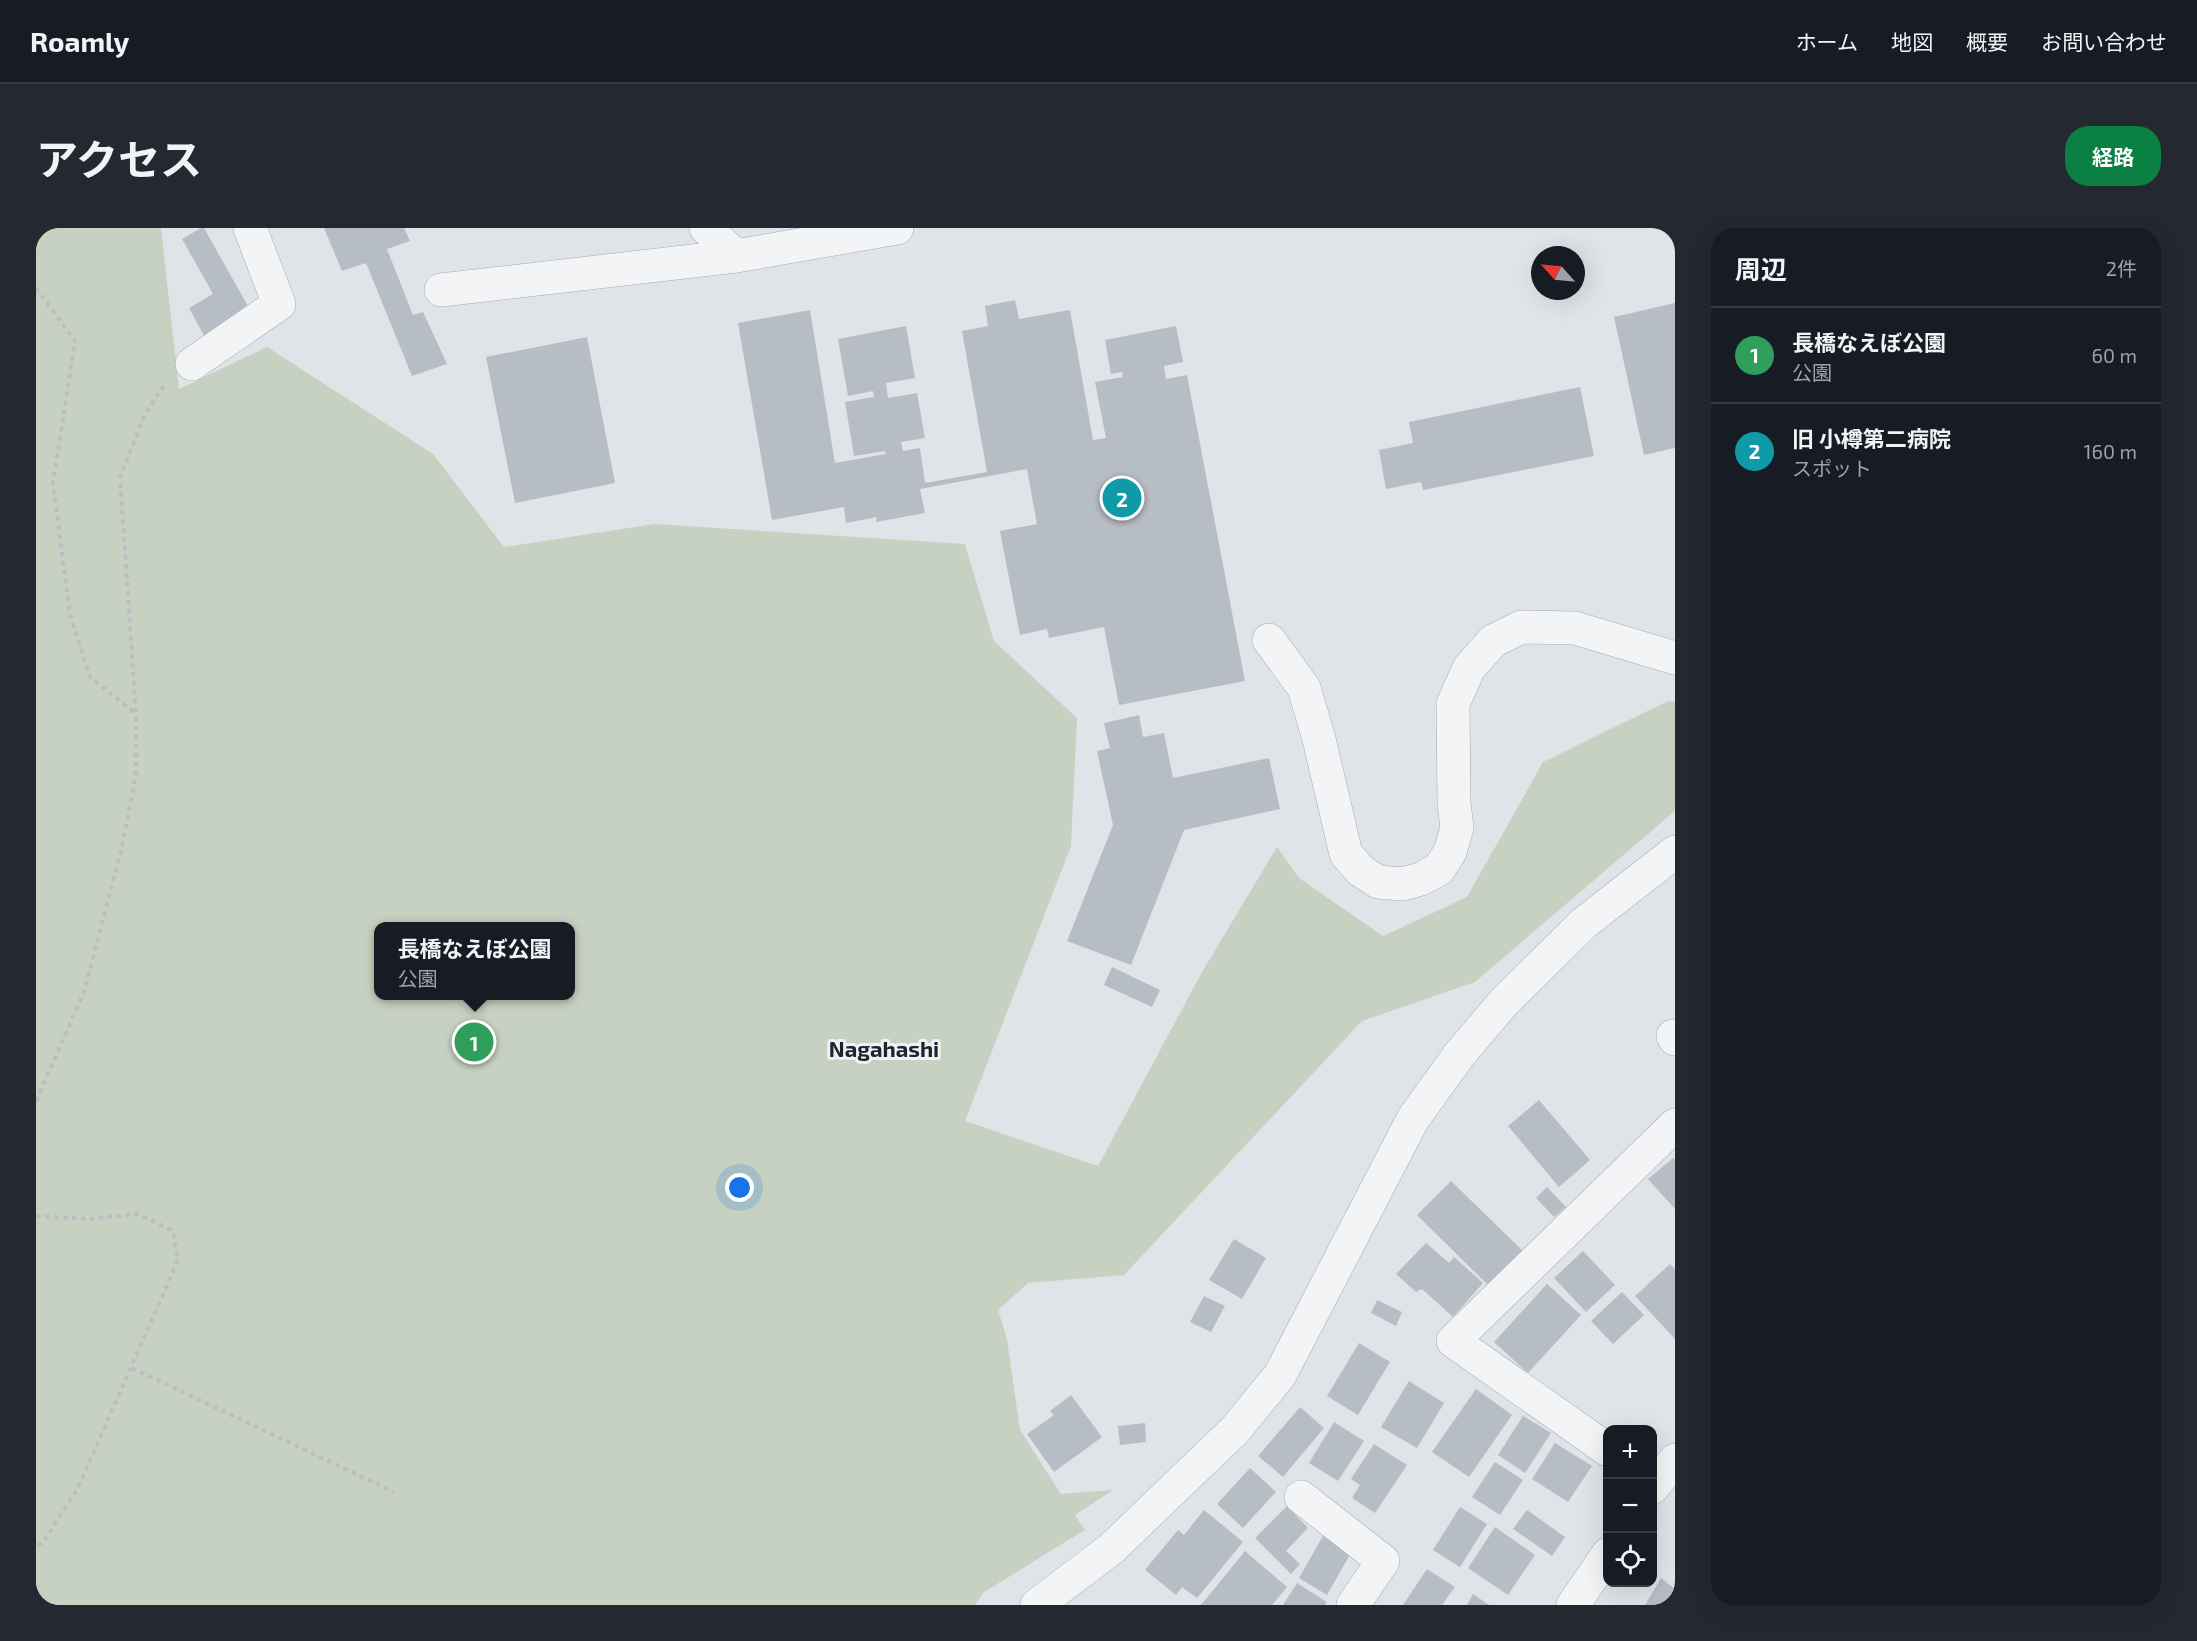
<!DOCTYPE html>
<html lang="ja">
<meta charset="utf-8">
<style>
body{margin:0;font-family:"Exo 2","Noto Sans JP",sans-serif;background:#242831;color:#f1f3f6}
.controls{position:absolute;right:18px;bottom:18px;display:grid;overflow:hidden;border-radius:12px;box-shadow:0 6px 24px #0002}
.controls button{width:54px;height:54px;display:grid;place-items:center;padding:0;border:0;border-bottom:2px solid #363941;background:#171b24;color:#f1f3f6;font:30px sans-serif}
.compass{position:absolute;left:1495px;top:18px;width:54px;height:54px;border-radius:50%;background:#171b24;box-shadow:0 6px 24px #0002;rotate:297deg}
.you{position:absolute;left:704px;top:960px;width:21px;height:21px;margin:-15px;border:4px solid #fff;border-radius:50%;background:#1a73e8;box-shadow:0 0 0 9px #1a73e833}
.badge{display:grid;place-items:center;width:39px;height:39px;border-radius:50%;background:#0b8043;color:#fff;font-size:20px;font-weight:700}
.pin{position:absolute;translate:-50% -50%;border:3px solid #fff;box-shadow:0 2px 6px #0006}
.popup{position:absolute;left:338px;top:694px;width:201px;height:78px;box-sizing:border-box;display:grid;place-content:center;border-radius:12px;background:#171b24;filter:drop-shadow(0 2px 4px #0005);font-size:20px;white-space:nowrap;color:#9ea1a6}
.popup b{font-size:22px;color:#f1f3f6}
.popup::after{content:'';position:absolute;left:50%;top:100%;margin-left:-12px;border:12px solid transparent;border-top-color:#171b24}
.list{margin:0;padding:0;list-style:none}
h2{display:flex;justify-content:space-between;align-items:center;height:78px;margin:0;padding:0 24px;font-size:26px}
h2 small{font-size:20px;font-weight:400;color:#9ea1a6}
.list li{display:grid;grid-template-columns:39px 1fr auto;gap:18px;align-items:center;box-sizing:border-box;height:96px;padding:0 24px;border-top:2px solid #363941}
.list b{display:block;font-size:22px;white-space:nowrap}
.list p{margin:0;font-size:20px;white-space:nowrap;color:#9ea1a6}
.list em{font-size:20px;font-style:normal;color:#9ea1a6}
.icon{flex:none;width:33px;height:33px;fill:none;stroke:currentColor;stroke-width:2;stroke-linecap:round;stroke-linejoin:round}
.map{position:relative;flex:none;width:1639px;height:1377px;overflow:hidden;border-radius:24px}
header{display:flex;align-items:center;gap:36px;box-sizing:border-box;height:84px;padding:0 30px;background:#171b24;border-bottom:2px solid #363941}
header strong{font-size:28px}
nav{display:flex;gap:33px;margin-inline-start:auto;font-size:21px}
.intro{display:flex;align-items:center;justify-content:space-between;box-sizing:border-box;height:144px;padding:0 36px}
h1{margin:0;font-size:42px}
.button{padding:15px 27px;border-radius:24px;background:#0b8043;color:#fff;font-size:21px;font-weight:700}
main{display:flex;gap:36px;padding:0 36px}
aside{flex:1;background:#171b24;border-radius:24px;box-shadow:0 6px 24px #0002}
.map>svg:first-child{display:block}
.green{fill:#c7d1c1;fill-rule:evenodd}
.building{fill:#b7bdc4}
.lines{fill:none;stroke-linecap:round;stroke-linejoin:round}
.minor-casing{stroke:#a6abb1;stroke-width:34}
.path{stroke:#babec2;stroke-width:4;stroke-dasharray:4.5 4.5;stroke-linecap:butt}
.minor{stroke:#f2f4f6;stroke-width:33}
.labels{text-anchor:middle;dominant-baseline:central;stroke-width:6;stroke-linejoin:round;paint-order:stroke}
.quarter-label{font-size:22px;font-weight:bold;fill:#1c242e;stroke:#eff2f5}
</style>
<header>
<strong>Roamly</strong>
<nav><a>ホーム</a><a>地図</a><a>概要</a><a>お問い合わせ</a></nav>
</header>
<div class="intro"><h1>アクセス</h1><a class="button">経路</a></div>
<main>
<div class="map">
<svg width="1639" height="1377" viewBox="0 0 1639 1377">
<rect width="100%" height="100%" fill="#e0e4e8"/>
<path class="green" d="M 0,0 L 125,0 L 143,161 L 231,119 L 397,226 L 468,319 L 618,296 L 929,316 L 958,413 L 1041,490 L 1035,618 L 929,893 L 1062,938 L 1166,744 L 1241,619 L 1263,650 L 1347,708 L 1431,669 L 1507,534 L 1632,473 L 1639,474 L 1639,583 L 1439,754 L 1326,793 L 1088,1047 L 992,1055 L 962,1082 L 971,1111 L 984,1202 L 1025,1266 L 1077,1262 L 1039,1287 L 1049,1302 L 948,1364 L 939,1377 L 0,1377 ZM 342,698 L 534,698 L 534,768 L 342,768 Z"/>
<path class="building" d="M 165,0 L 168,0 L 217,87 L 171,113 L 153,80 L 177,66 L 146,11 Z
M 288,0 L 368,0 L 374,13 L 351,21 L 377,87 L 387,84 L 411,136 L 376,148 L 330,35 L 306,43 Z
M 979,72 L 983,91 L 1034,82 L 1057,212 L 1070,210 L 1059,154 L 1087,149 L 1086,144 L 1075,146 L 1069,112 L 1140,98 L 1147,134 L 1128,138 L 1130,151 L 1151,147 L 1209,453 L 1083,477 L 1068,399 L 1013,410 L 1011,401 L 984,407 L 964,303 L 1001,296 L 991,241 L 884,261 L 889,285 L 840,294 L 841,289 L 810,295 L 808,279 L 736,292 L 702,95 L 774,82 L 799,235 L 850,226 L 849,223 L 818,228 L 809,174 L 838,169 L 837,163 L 812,168 L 802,111 L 870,98 L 879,150 L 850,155 L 852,170 L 881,165 L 889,210 L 865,214 L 867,223 L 884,220 L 889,255 L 951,244 L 926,103 L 952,98 L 949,78 Z
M 1639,75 L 1639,220 L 1608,227 L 1578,89 Z
M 551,109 L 579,255 L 479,275 L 450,129 Z
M 1544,159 L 1558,228 L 1387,262 L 1385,254 L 1350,261 L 1343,222 L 1377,215 L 1373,194 Z
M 1103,487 L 1107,509 L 1128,505 L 1137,550 L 1233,530 L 1244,581 L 1148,602 L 1095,737 L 1031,713 L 1077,597 L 1061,523 L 1074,520 L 1068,495 Z
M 1076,739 L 1124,762 L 1116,779 L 1068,757 Z
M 1503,872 L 1554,932 L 1523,959 L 1472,898 Z
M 1637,930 L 1639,932 L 1639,981 L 1612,951 Z
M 1415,953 L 1492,1028 L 1458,1063 L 1381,987 Z
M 1511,959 L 1530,979 L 1518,989 L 1500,970 Z
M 1198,1011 L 1230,1030 L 1206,1071 L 1173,1052 Z
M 1390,1015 L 1413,1035 L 1418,1029 L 1447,1055 L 1417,1089 L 1386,1061 L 1380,1064 L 1360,1046 Z
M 1547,1023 L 1579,1057 L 1550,1084 L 1518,1050 Z
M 1634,1036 L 1639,1041 L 1639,1111 L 1599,1068 Z
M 1511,1056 L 1545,1087 L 1492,1145 L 1458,1114 Z
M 1586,1064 L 1608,1087 L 1577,1116 L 1555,1093 Z
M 1168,1068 L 1189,1078 L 1175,1104 L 1154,1094 Z
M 1341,1072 L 1366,1084 L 1360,1098 L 1335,1085 Z
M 1323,1115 L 1354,1134 L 1322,1187 L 1291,1168 Z
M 1373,1153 L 1408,1175 L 1381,1220 L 1345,1199 Z
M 1440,1161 L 1476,1187 L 1433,1249 L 1396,1224 Z
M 1035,1167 L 1066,1209 L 1018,1244 L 991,1206 L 1018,1187 L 1014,1183 Z
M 1264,1179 L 1288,1200 L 1247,1249 L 1222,1228 Z
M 1487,1188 L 1515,1205 L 1489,1245 L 1462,1227 Z
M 1298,1194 L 1328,1213 L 1302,1253 L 1273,1235 Z
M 1109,1195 L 1110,1214 L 1084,1217 L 1082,1198 Z
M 1519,1215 L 1556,1238 L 1532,1274 L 1496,1251 Z
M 1338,1216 L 1371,1237 L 1339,1285 L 1316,1270 L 1324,1257 L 1315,1251 Z
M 1459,1234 L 1487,1252 L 1464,1287 L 1436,1269 Z
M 1214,1240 L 1240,1264 L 1207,1300 L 1181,1276 Z
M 1251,1278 L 1272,1300 L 1250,1323 L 1264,1336 L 1255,1346 L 1219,1310 Z
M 1424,1279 L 1451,1296 L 1424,1339 L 1397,1322 Z
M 1168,1282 L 1207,1314 L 1161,1370 L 1146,1359 L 1140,1367 L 1109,1342 L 1142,1302 L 1148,1307 Z
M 1491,1282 L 1529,1309 L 1516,1328 L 1477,1301 Z
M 1459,1299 L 1499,1327 L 1472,1367 L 1432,1340 Z
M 1287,1308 L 1315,1325 L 1291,1367 L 1263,1350 Z
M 1209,1323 L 1251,1359 L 1236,1377 L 1165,1377 Z
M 1391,1341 L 1419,1359 L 1406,1377 L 1367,1377 Z
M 1625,1350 L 1639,1361 L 1639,1377 L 1609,1377 Z
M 1261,1355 L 1291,1374 L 1289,1377 L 1247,1377 Z
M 1437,1366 L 1453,1377 L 1431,1377 Z"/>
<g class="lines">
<g class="minor-casing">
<path id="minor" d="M 670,0 L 700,28
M 405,62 L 700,28 L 861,0
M 156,136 L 243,76 L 214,0
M 1233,412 L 1268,460 L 1283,511 L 1310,626 L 1325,643 L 1342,654 L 1366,656 L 1385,651 L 1403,641 L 1414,624 L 1421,600 L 1418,575 L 1417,476 L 1433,440 L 1457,413 L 1485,399 L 1539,400 L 1639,430
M 1637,808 L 1639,811
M 1572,1222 L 1417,1113 L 1639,897
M 1616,1260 L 1639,1232
M 1265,1269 L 1347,1333 L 1317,1377
M 1001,1377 L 1075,1321 L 1199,1202 L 1244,1147 L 1377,891 L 1423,827 L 1468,774 L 1548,695 L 1639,624
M 1537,1377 L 1572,1326"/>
</g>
<path class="path" d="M 0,60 L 39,113 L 17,255 L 34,387 L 54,449 L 100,486
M 0,873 L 48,764 L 86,619 L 100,546 L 100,486 L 84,249 L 108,188 L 125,161 L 131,156
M 0,988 L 54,991 L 102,986 L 137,1003 L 142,1032 L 42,1260 L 8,1313 L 0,1319
M 96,1140 L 358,1264"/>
<use href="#minor" class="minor"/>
</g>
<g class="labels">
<g class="quarter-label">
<text x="848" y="820">Nagahashi</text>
</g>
</g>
</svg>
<div class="controls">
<button>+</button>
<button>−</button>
<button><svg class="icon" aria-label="locate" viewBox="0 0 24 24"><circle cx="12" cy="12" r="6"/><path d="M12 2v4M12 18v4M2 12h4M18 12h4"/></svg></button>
</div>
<svg class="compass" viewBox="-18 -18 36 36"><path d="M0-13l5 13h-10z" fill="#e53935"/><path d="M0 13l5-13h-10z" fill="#9ea1a6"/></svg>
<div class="you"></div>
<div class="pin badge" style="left:438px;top:814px;background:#2e9e5b">1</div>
<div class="popup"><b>長橋なえぼ公園</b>公園</div>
<div class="pin badge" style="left:1086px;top:270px;background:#0f9aa8">2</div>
</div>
<aside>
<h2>周辺<small>2件</small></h2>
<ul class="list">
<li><span class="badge" style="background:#2e9e5b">1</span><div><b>長橋なえぼ公園</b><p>公園</p></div><em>60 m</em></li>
<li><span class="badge" style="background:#0f9aa8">2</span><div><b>旧 小樽第二病院</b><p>スポット</p></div><em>160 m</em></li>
</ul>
</aside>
</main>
